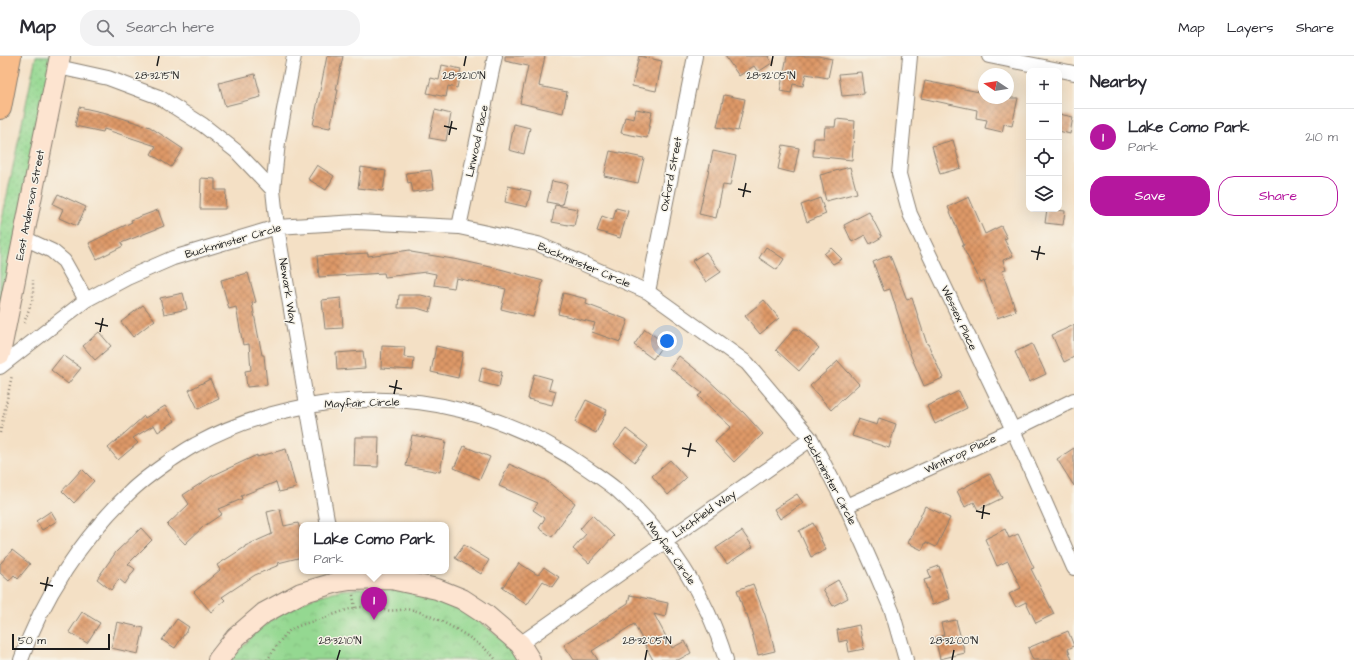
<!DOCTYPE html>
<meta charset="utf-8">
<style>
body{margin:0;font-family:"Architects Daughter",sans-serif;background:#f2f2f3;color:#2b2b33}
.controls{position:absolute;right:12px;top:12px;display:grid;overflow:hidden;border-radius:8px;box-shadow:0 4px 16px #0002}
.controls button{width:36px;height:36px;display:grid;place-items:center;padding:0;border:0;border-bottom:1px solid #e1e1e2;background:#fff;color:#2b2b33;font:20px sans-serif}
.compass{position:absolute;left:978px;top:12px;width:36px;height:36px;border-radius:50%;background:#fff;box-shadow:0 4px 16px #0002;rotate:282deg}
.scale{position:absolute;left:12px;bottom:10px;width:98px;box-sizing:border-box;padding-left:4px;border:2px solid #1c1c1c;border-top:0;font-size:11px;line-height:14px;white-space:nowrap;color:#1c1c1c;-webkit-text-stroke:3px #f7f3e8;paint-order:stroke}
.you{position:absolute;left:667px;top:285px;width:14px;height:14px;margin:-10px;border:3px solid #fff;border-radius:50%;background:#1a73e8;box-shadow:0 0 0 6px #1a73e833}
.badge{display:grid;place-items:center;width:26px;height:26px;border-radius:50%;background:#b5179e;color:#fff;font-size:13px;font-weight:700}
.pin{position:absolute;translate:-50% -33px;filter:drop-shadow(0 1px 2px #0008)}
.pin::after{content:'';position:absolute;top:21px;width:14px;height:12px;background:inherit;clip-path:polygon(0 0,100% 0,50% 100%)}
.popup{position:absolute;left:299px;top:466px;width:150px;height:52px;box-sizing:border-box;display:grid;place-content:center;border-radius:8px;background:#fff;filter:drop-shadow(0 1px 3px #0005);font-size:13px;white-space:nowrap;color:#7c7c81}
.popup b{font-size:15px;color:#2b2b33}
.popup::after{content:'';position:absolute;left:50%;top:100%;margin-left:-8px;border:8px solid transparent;border-top-color:#fff}
.list{margin:0;padding:0;list-style:none}
h2{display:flex;justify-content:space-between;align-items:center;height:52px;margin:0;padding:0 16px;font-size:17px}
h2 small{font-size:13px;font-weight:400;color:#7c7c81}
.list li{display:grid;grid-template-columns:26px 1fr auto;gap:12px;align-items:center;box-sizing:border-box;height:56px;padding:0 16px;border-top:1px solid #e1e1e2}
.list b{display:block;font-size:15px;white-space:nowrap}
.list p{margin:0;font-size:13px;white-space:nowrap;color:#7c7c81}
.list em{font-size:13px;font-style:normal;color:#7c7c81}
.actions{display:flex;gap:8px;padding:12px 16px}
.actions a{flex:1;padding:9px 0;border:1px solid #b5179e;border-radius:16px;text-align:center;font-size:14px;color:#b5179e}
.actions .main{background:#b5179e;color:#fff}
.icon{flex:none;width:22px;height:22px;fill:none;stroke:currentColor;stroke-width:2;stroke-linecap:round;stroke-linejoin:round}
.map{position:relative;flex:none;width:1074px;height:604px;overflow:hidden}
header{display:flex;align-items:center;gap:24px;box-sizing:border-box;height:56px;padding:0 20px;background:#fff;border-bottom:1px solid #e1e1e2}
header strong{font-size:19px}
nav{display:flex;gap:22px;margin-inline-start:auto;font-size:14px}
.search{width:280px;height:36px;background:#f2f2f3;display:flex;align-items:center;gap:10px;box-sizing:border-box;padding:0 14px;border-radius:16px;color:#7c7c81;font-size:15px}
main{display:flex}
aside{flex:1;background:#fff}
.map>svg:first-child{display:block}
.grass{fill:url(#grass-dots);stroke:#587a56}
.park{fill:url(#park-crowns);stroke:#587a56}
.building{fill:url(#building-cross-hatch)}
.lines{fill:none;stroke-linecap:round;stroke-linejoin:round}
.street-casing{stroke:#887e70;stroke-width:16}
.secondary-casing{stroke:#887e70;stroke-width:22}
.highway-casing{stroke:#887e70;stroke-width:24}
.path{stroke:#887e70;stroke-width:2.5;stroke-dasharray:1 3;stroke-linecap:butt}
.street{stroke:#fff;stroke-width:14}
.secondary{stroke:#fde4d0;stroke-width:20}
.highway{stroke:#f9bc8a;stroke-width:22}
.ticks{fill:none;stroke:#1c1c1c;stroke-width:1.5}
.labels{text-anchor:middle;dominant-baseline:central;stroke-width:3;stroke-linejoin:round;paint-order:stroke}
.street-label{font-size:11px;fill:#1c1c1c;stroke:#f7f3e8}
.ticks-label{font-size:10px;text-anchor:middle;fill:#1c1c1c;stroke:#f7f3e8;stroke-width:3;stroke-linejoin:round;paint-order:stroke}
</style>
<header>
<strong>Map</strong>
<div class="search"><svg class="icon" aria-label="search" viewBox="0 0 24 24"><circle cx="10" cy="10" r="6"/><path d="M15 15l6 6"/></svg>Search here</div>
<nav><a>Map</a><a>Layers</a><a>Share</a></nav>
</header>
<main>
<div class="map">
<svg width="1074" height="604" viewBox="0 0 1074 604">
<defs>
<pattern id="grass-dots" width="8" height="8" patternUnits="userSpaceOnUse"><rect width="8" height="8" fill="#94d891"/><path d="M2 2h.1M6 6h.1" fill="none" stroke="#7fb97c" stroke-width="1.8" stroke-linecap="round"/></pattern>
<pattern id="park-crowns" width="20" height="18" patternUnits="userSpaceOnUse"><rect width="20" height="18" fill="#94d891"/><path d="M2 6a3 3 0 1 1 6 0M12 15a3 3 0 1 1 6 0" fill="none" stroke="#7fb97c"/></pattern>
<pattern id="building-cross-hatch" width="8" height="8" patternUnits="userSpaceOnUse"><rect width="8" height="8" fill="#de9968"/><path d="M0 0l8 8M0 8l8-8" fill="none" stroke="#b37c55"/></pattern>
</defs>
<rect width="100%" height="100%" fill="#f7f3e8"/>
<filter id="ink" filterUnits="userSpaceOnUse"><feTurbulence type="fractalNoise" baseFrequency=".025" numOctaves="2"/><feDisplacementMap in="SourceGraphic" scale="8" xChannelSelector="R" yChannelSelector="G"/><feConvolveMatrix kernelMatrix="1 2 1 2 8 2 1 2 1" color-interpolation-filters="sRGB"/></filter>
<filter id="wash" filterUnits="userSpaceOnUse"><feTurbulence type="fractalNoise" baseFrequency=".012" numOctaves="4" result="noise"/><feDisplacementMap in="SourceGraphic" scale="16" xChannelSelector="R" yChannelSelector="G"/><feGaussianBlur stdDeviation="0.9" result="paint"/><feColorMatrix in="noise" values="0 0 0 0 0 0 0 0 0 0 0 0 0 0 0 0 0 1.4 0 .05"/><feComposite in="paint" operator="in"/></filter>
<g filter="url(#wash)">
<rect width="100%" height="100%" fill="#f4e0c5"/>
<path class="grass" d="M 36,0 L 53,0 L 0,260 L 0,173 Z"/>
<path class="park" d="M 380,531 C 398,535 417,537 435,542 C 463,550 503,580 519,604 L 230,604 L 260,572 L 284,555 L 312,542 L 340,534 Z"/>
<g id="blocks">
<path class="building" d="M 327,0 L 343,0 L 336,34 L 338,34 L 330,72 L 313,69 Z
M 505,0 L 545,0 L 539,30 L 567,36 L 563,57 L 520,47 L 528,10 L 505,5 Z
M 639,0 L 662,5 L 656,35 L 632,30 Z
M 725,0 L 770,0 L 768,1 L 772,7 L 758,16 L 754,10 L 739,20 Z
M 787,0 L 818,0 L 832,3 L 828,22 L 806,18 L 803,30 L 793,28 L 791,37 L 780,35 Z
M 442,9 L 461,13 L 457,32 L 448,30 L 446,41 L 427,37 L 431,22 L 439,24 Z
M 861,16 L 864,38 L 842,40 L 839,18 Z
M 255,18 L 261,41 L 225,50 L 219,27 Z
M 925,25 L 984,37 L 984,42 L 1018,42 L 1012,70 L 1004,68 L 1002,76 L 985,72 L 987,64 L 976,62 L 977,54 L 921,42 Z
M 724,39 L 745,43 L 738,75 L 717,71 Z
M 79,51 L 106,57 L 150,71 L 183,93 L 171,111 L 151,98 L 156,90 L 104,73 L 103,76 L 75,70 Z
M 636,53 L 652,56 L 647,82 L 621,77 L 625,61 L 634,63 Z
M 435,54 L 451,58 L 446,85 L 429,82 Z
M 1059,58 L 1073,61 L 1070,78 L 1059,75 Z
M 836,63 L 855,65 L 852,104 L 813,100 L 814,82 L 824,82 L 825,71 L 835,71 Z
M 514,68 L 530,72 L 524,98 L 509,94 Z
M 953,84 L 961,112 L 940,118 L 932,90 Z
M 783,89 L 799,92 L 794,117 L 778,113 Z
M 610,95 L 644,102 L 638,127 L 604,120 Z
M 713,95 L 736,100 L 730,130 L 723,129 L 716,162 L 699,158 Z
M 317,109 L 334,120 L 326,134 L 308,123 Z
M 361,111 L 386,115 L 383,135 L 358,132 Z
M 850,111 L 857,137 L 826,145 L 820,119 Z
M 431,114 L 434,133 L 413,136 L 411,126 L 408,127 L 406,117 Z
M 201,122 L 215,123 L 215,134 L 226,134 L 225,153 L 200,153 Z
M 552,125 L 567,128 L 562,149 L 547,146 Z
M 508,130 L 531,135 L 527,151 L 505,146 Z
M 58,138 L 86,151 L 77,170 L 59,162 L 63,153 L 53,148 Z
M 969,141 L 985,178 L 1001,170 L 1007,182 L 1004,183 L 1013,200 L 1003,204 L 1006,214 L 1002,215 L 1016,255 L 997,262 L 984,224 L 981,226 L 962,190 L 964,189 L 948,151 Z
M 820,142 L 826,158 L 807,166 L 801,149 Z
M 555,149 L 578,153 L 574,170 L 552,166 Z
M 616,152 L 628,155 L 620,182 L 597,175 L 602,160 L 613,164 Z
M 1047,153 L 1065,155 L 1063,169 L 1045,167 Z
M 158,154 L 164,170 L 121,187 L 123,190 L 97,203 L 89,187 L 132,166 L 131,164 Z
M 869,156 L 882,181 L 870,188 L 865,179 L 852,186 L 844,169 Z
M 766,191 L 784,203 L 777,214 L 759,202 Z
M 831,192 L 842,203 L 833,208 L 824,198 Z
M 410,194 L 411,196 L 459,204 L 504,214 L 543,225 L 533,261 L 501,253 L 506,233 L 456,222 L 454,232 L 434,229 L 436,218 L 426,216 L 385,221 L 384,217 L 319,221 L 317,200 L 368,197 L 368,200 Z
M 706,196 L 721,216 L 706,226 L 692,205 Z
M 890,199 L 907,244 L 912,242 L 927,288 L 928,288 L 943,322 L 924,330 L 911,300 L 890,233 L 884,235 L 873,206 Z
M 248,217 L 256,246 L 252,247 L 262,299 L 264,299 L 267,329 L 247,331 L 245,315 L 251,314 L 249,288 L 243,289 L 236,251 L 229,253 L 221,224 Z
M 183,237 L 187,253 L 164,258 L 160,242 Z
M 563,237 L 587,243 L 586,248 L 628,264 L 620,286 L 592,276 L 595,267 L 558,258 Z
M 399,239 L 421,239 L 433,242 L 430,256 L 417,252 L 398,252 Z
M 341,242 L 343,272 L 325,273 L 322,244 Z
M 764,244 L 779,262 L 760,278 L 745,260 Z
M 143,249 L 155,264 L 133,281 L 121,266 Z
M 1074,269 L 1074,301 L 1064,306 L 1052,279 Z
M 645,273 L 664,287 L 653,303 L 634,289 Z
M 794,273 L 798,273 L 819,292 L 799,315 L 776,294 Z
M 99,276 L 111,290 L 95,304 L 83,290 Z
M 1032,288 L 1046,318 L 1029,326 L 1015,296 Z
M 382,290 L 405,291 L 404,301 L 414,302 L 413,314 L 381,312 Z
M 436,290 L 463,296 L 458,322 L 431,316 Z
M 363,295 L 365,312 L 337,314 L 336,297 Z
M 63,299 L 81,312 L 68,328 L 51,314 Z
M 679,300 L 704,320 L 744,357 L 763,378 L 734,406 L 715,386 L 731,371 L 698,340 L 702,337 L 670,312 Z
M 838,305 L 859,328 L 831,354 L 810,330 Z
M 482,311 L 502,316 L 499,331 L 479,326 Z
M 534,318 L 552,323 L 549,333 L 556,335 L 552,349 L 528,343 Z
M 210,323 L 219,343 L 198,353 L 189,334 Z
M 959,335 L 967,352 L 935,368 L 927,350 Z
M 586,344 L 607,354 L 596,377 L 575,366 Z
M 165,350 L 175,365 L 158,376 L 154,369 L 133,382 L 138,387 L 118,404 L 108,392 L 144,360 L 145,362 Z
M 879,362 L 896,368 L 889,392 L 852,380 L 858,363 L 877,369 Z
M 626,373 L 648,390 L 635,406 L 614,389 Z
M 412,379 L 446,385 L 440,416 L 406,410 Z
M 355,381 L 379,381 L 378,411 L 354,410 Z
M 464,390 L 490,401 L 480,423 L 454,412 Z
M 1074,392 L 1074,430 L 1057,403 Z
M 286,393 L 296,432 L 279,436 L 276,426 L 241,440 L 242,443 L 218,453 L 222,458 L 204,470 L 185,488 L 167,469 L 189,448 L 183,439 L 212,420 L 257,399 L 257,401 Z
M 670,404 L 686,422 L 668,439 L 652,420 Z
M 509,408 L 545,424 L 575,447 L 552,481 L 539,472 L 545,462 L 533,454 L 538,447 L 499,430 Z
M 82,413 L 94,425 L 74,447 L 62,435 Z
M 990,418 L 1002,442 L 978,454 L 974,446 L 965,451 L 957,435 Z
M 797,438 L 803,447 L 780,463 L 774,453 Z
M 925,450 L 950,462 L 936,491 L 926,486 L 922,494 L 908,487 Z
M 280,453 L 284,470 L 298,467 L 302,481 L 302,501 L 278,507 L 279,509 L 255,519 L 222,541 L 225,544 L 211,556 L 194,536 L 220,514 L 217,509 L 245,491 L 245,490 L 272,478 L 267,456 Z
M 51,455 L 57,465 L 42,474 L 36,465 Z
M 592,459 L 614,480 L 589,507 L 573,493 L 586,478 L 580,473 Z
M 813,467 L 826,494 L 811,501 L 799,475 Z
M 141,472 L 152,484 L 128,508 L 135,513 L 125,528 L 119,523 L 111,534 L 97,523 L 116,496 Z
M 1005,473 L 1009,482 L 1018,478 L 1034,512 L 1031,513 L 1054,558 L 1036,567 L 1026,546 L 1016,551 L 1009,538 L 1021,532 L 1008,505 L 997,510 L 985,483 Z
M 742,475 L 753,491 L 727,508 L 716,492 Z
M 464,489 L 489,504 L 481,518 L 455,502 Z
M 12,494 L 30,508 L 18,523 L 14,519 L 9,525 L 0,517 L 0,508 Z
M 519,507 L 538,519 L 544,511 L 559,521 L 552,531 L 543,525 L 527,549 L 502,532 Z
M 939,510 L 950,543 L 932,549 L 924,524 L 931,522 L 928,514 Z
M 838,524 L 848,542 L 833,550 L 823,533 Z
M 753,528 L 765,559 L 775,595 L 758,599 L 747,558 L 745,558 L 737,534 Z
M 630,539 L 668,547 L 665,561 L 654,558 L 672,592 L 685,585 L 691,597 L 678,604 L 653,604 L 634,568 L 592,595 L 598,604 L 574,604 L 564,589 L 628,547 Z
M 82,556 L 100,567 L 87,587 L 69,576 Z
M 177,563 L 189,571 L 175,592 L 162,584 Z
M 956,564 L 965,597 L 940,603 L 935,582 L 944,579 L 941,567 Z
M 117,566 L 144,572 L 138,598 L 111,592 Z
M 859,569 L 864,593 L 849,596 L 847,584 L 839,586 L 837,574 Z
M 1068,575 L 1074,590 L 1068,593 L 1072,604 L 1033,604 L 1028,592 Z"/>
</g>
</g>
<g filter="url(#ink)">
<use href="#blocks" fill-opacity="0" stroke="#887e70" stroke-width="1"/>
<g class="lines">
<g class="street-casing">
<path id="street" d="M 294,0 L 278,86 L 273,134 L 277,171 L 307,349 L 328,469
M 910,0 L 899,118 L 910,158 L 1013,374 L 1074,512
M 989,0 L 1074,17
M 58,11 L 108,22 L 159,41 L 203,69 L 236,95 L 273,134
M 459,171 L 495,0
M 24,182 L 52,195 L 64,205 L 86,244
M 648,236 L 695,0
M 0,311 L 86,244 L 127,222 L 173,202 L 277,171 L 357,166 L 459,171 L 538,188 L 648,236 L 747,307 L 811,383 L 846,450 L 878,522 L 892,555 L 906,604
M 846,450 L 1013,374 L 1074,344
M 520,588 L 811,383
M 21,604 C 42,542 83,481 130,436 C 142,424 157,414 171,404 C 179,399 187,393 195,389 C 271,347 376,332 460,354 C 505,365 550,386 588,413 C 598,420 609,427 618,435 C 668,480 707,540 726,604"/>
</g>
<g class="secondary-casing">
<path id="secondary" d="M 0,298 L 60,0
M 218,604 L 236,581 L 264,557 L 301,537 L 338,526 L 350,524 L 391,523 L 437,533 L 462,543 L 485,558 L 520,588 L 530,604"/>
</g>
<g class="highway-casing">
<path id="highway" d="M 0,52 L 10,0"/>
</g>
<path class="path" d="M 24,267 L 33,242 L 33,224
M 0,377 L 12,319
M 353,539 L 355,553
M 267,604 C 274,595 280,583 289,575 C 298,569 310,566 321,563 C 335,559 349,551 364,551 C 372,551 378,554 385,554 C 395,556 404,552 413,554 C 434,559 483,586 496,604"/>
<use href="#street" class="street"/>
<use href="#secondary" class="secondary"/>
<use href="#highway" class="highway"/>
</g>
</g>
<path class="ticks" d="M 157,10 L 159,0M 464,10 L 466,0M 771,10 L 773,0M 444,70 L 457,73M 449,79 L 452,65M 738,133 L 751,136M 743,141 L 746,127M 1031,195 L 1045,198M 1037,204 L 1040,190M 95,267 L 108,270M 100,276 L 103,262M 389,330 L 402,333M 394,338 L 397,324M 682,392 L 696,395M 688,401 L 691,387M 976,455 L 990,458M 982,463 L 984,449M 40,527 L 53,530M 45,535 L 48,521M 337,604 L 340,594M 645,604 L 647,594M 952,604 L 954,594"/>
<g class="labels">
<g class="street-label">
<text transform="translate(477 85) rotate(-78)">Linwood Place</text>
<text transform="translate(671 118) rotate(-79)">Oxford Street</text>
<text transform="translate(30 149) rotate(-79)">East Anderson Street</text>
<text transform="translate(233 185) rotate(-16)">Buckminster Circle</text>
<text transform="translate(584 209) rotate(23)">Buckminster Circle</text>
<text transform="translate(288 235) rotate(81)">Newark Way</text>
<text transform="translate(959 262) rotate(65)">Wessex Place</text>
<text transform="translate(362 347) rotate(-2)">Mayfair Circle</text>
<text transform="translate(960 398) rotate(-25)">Winthrop Place</text>
<text transform="translate(830 424) rotate(62)">Buckminster Circle</text>
<text transform="translate(704 458) rotate(-35)">Litchfield Way</text>
<text transform="translate(671 497) rotate(54)">Mayfair Circle</text>
</g>
</g>
<g class="ticks-label">
<text x="157" y="23">28°32'15"N</text>
<text x="464" y="23">28°32'10"N</text>
<text x="771" y="23">28°32'05"N</text>
<text x="340" y="588">28°32'10"N</text>
<text x="647" y="588">28°32'05"N</text>
<text x="954" y="588">28°32'00"N</text>
</g>
</svg>
<div class="controls">
<button>+</button>
<button>−</button>
<button><svg class="icon" aria-label="locate" viewBox="0 0 24 24"><circle cx="12" cy="12" r="6"/><path d="M12 2v4M12 18v4M2 12h4M18 12h4"/></svg></button>
<button><svg class="icon" aria-label="layers" viewBox="0 0 24 24"><path d="M12 4l9 5-9 5-9-5zM3 14l9 5 9-5"/></svg></button>
</div>
<svg class="compass" viewBox="-18 -18 36 36"><path d="M0-13l5 13h-10z" fill="#e53935"/><path d="M0 13l5-13h-10z" fill="#7c7c81"/></svg>
<div class="scale">50 m</div>
<div class="you"></div>
<div class="pin badge" style="left:374px;top:564px">1</div>
<div class="popup"><b>Lake Como Park</b>Park</div>
</div>
<aside>
<h2>Nearby<small></small></h2>
<ul class="list">
<li><span class="badge">1</span><div><b>Lake Como Park</b><p>Park</p></div><em>210 m</em></li>
</ul>
<div class="actions"><a class="main">Save</a><a>Share</a></div>
</aside>
</main>
